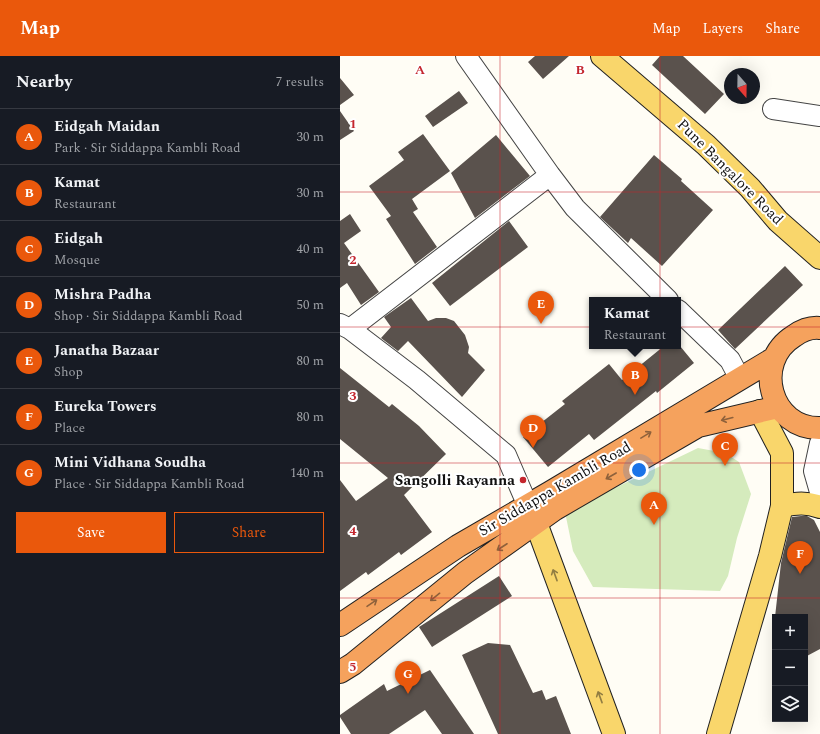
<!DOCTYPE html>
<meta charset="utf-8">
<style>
body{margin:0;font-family:Spectral,serif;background:#20242c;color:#f1f3f6}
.controls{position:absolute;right:12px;bottom:12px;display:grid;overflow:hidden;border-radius:0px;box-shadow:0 4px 16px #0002}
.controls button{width:36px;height:36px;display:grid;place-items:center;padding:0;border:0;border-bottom:1px solid #363941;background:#171b24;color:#f1f3f6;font:20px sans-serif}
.compass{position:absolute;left:384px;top:12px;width:36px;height:36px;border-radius:50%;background:#171b24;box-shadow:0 4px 16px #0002;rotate:160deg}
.you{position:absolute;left:299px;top:414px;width:14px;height:14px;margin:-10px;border:3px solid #fff;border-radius:50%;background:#1a73e8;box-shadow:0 0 0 6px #1a73e833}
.badge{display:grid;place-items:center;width:26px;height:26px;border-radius:50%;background:#ea580c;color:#fff;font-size:13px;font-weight:700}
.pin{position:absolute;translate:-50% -33px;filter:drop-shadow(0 1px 2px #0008)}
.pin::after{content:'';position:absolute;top:21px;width:14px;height:12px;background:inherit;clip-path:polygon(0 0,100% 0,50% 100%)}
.popup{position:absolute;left:249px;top:241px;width:92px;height:52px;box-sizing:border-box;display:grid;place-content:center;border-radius:0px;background:#171b24;filter:drop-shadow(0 1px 3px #0005);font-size:13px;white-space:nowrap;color:#9ea1a6}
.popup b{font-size:15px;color:#f1f3f6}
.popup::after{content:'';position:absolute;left:50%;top:100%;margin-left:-8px;border:8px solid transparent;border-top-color:#171b24}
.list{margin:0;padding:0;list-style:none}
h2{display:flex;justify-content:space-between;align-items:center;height:52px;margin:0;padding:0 16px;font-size:17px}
h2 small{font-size:13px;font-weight:400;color:#9ea1a6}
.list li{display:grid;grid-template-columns:26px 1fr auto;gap:12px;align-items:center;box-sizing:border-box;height:56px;padding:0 16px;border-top:1px solid #363941}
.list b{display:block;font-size:15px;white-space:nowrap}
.list p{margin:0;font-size:13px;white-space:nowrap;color:#9ea1a6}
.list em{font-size:13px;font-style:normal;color:#9ea1a6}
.actions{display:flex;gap:8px;padding:12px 16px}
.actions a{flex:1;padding:9px 0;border:1px solid #ea580c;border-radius:0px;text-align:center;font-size:14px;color:#ea580c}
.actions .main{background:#ea580c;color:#fff}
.icon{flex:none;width:22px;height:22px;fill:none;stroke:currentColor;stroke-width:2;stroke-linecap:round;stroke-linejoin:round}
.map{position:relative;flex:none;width:480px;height:678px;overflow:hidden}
header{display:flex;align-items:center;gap:24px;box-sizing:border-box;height:56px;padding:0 20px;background:#ea580c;color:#fff}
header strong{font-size:19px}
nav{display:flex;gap:22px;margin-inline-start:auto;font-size:14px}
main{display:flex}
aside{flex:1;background:#171b24}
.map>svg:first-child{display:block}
.green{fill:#d5ebbd}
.building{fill:#5a524d}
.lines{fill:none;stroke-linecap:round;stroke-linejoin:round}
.minor-casing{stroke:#444;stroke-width:22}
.major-casing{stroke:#222;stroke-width:24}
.highway-casing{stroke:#222;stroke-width:24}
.minor{stroke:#fff;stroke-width:20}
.major{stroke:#f9d66b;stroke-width:22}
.highway{stroke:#f5a25d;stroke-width:22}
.oneway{stroke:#8e613b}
.oneway2{stroke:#917d42}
.grid{fill:none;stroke:#c4262e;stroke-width:1;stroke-opacity:0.55}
.poi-dot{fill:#c4262e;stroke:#fff;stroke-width:1.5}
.labels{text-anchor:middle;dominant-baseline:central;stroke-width:4;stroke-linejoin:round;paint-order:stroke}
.street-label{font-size:15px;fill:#111;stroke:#fff}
.poi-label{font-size:15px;font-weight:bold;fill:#111;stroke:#fff;text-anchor:end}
.grid-label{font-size:13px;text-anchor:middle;font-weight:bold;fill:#c4262e;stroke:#fff;stroke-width:4;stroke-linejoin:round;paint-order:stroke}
</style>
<header>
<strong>Map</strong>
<nav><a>Map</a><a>Layers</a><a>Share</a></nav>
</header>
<main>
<aside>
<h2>Nearby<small>7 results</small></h2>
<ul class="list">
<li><span class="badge">A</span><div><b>Eidgah Maidan</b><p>Park · Sir Siddappa Kambli Road</p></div><em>30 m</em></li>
<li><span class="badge">B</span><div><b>Kamat</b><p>Restaurant</p></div><em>30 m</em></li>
<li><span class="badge">C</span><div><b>Eidgah</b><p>Mosque</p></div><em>40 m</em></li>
<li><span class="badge">D</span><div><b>Mishra Padha</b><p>Shop · Sir Siddappa Kambli Road</p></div><em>50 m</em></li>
<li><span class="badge">E</span><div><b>Janatha Bazaar</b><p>Shop</p></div><em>80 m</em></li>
<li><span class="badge">F</span><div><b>Eureka Towers</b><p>Place</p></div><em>80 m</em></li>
<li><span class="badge">G</span><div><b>Mini Vidhana Soudha</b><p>Place · Sir Siddappa Kambli Road</p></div><em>140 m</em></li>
</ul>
<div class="actions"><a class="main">Save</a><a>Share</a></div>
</aside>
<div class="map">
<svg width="480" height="678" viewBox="0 0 480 678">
<rect width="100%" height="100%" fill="#fffdf5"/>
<path class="green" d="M 358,392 L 385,397 L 399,406 L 411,438 L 397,482 L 388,520 L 380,535 L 253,531 L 233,495 L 225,456 Z"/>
<path class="building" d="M 195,0 L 229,0 L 203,23 L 188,6 Z
M 320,0 L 343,0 L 384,38 L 365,58 L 312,9 Z
M 0,22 L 14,39 L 0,49 Z
M 119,35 L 128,47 L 93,71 L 85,60 Z
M 0,55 L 14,75 L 0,84 Z
M 83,78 L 110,115 L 72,143 L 78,153 L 73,156 L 97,191 L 75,208 L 46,163 L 51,160 L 29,130 L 64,104 L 58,96 Z
M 156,79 L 190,120 L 135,162 L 111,117 Z
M 314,99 L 342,123 L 341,125 L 373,154 L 322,210 L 291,182 L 288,187 L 260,161 Z
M 10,158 L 21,175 L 4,187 L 39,236 L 21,249 L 7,227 L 0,232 L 0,165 Z
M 169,165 L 188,191 L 110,250 L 92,227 Z
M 445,210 L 463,229 L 395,293 L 378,274 Z
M 71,242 L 88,265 L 96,262 L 106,262 L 114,265 L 125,279 L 129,291 L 128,297 L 145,314 L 122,341 L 68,285 L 58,295 L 41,282 L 51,271 L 44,261 Z
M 324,290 L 340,290 L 354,307 L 317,337 L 316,335 L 254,384 L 249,378 L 208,411 L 183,381 L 225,348 L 222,345 L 269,308 L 282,324 Z
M 0,312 L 49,351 L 52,348 L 79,370 L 106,398 L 64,439 L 92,476 L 61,499 L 59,496 L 28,519 L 26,516 L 0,535 L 0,424 L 16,445 L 48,422 L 0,383 Z
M 461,460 L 467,460 L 474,464 L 480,476 L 480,593 L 465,601 L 465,561 L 435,561 L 441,507 L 452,461 Z
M 159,520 L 172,540 L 92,591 L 79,571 Z
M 148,587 L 170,589 L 193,637 L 202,634 L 206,644 L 216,640 L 231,678 L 158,678 L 122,599 Z
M 90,614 L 134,678 L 102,678 L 85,654 L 49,678 L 11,678 L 0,661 L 0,659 L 44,628 L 47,635 Z"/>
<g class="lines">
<g class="minor-casing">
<path id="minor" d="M 126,0 L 210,119 L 235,152 L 328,244
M 433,53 L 480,60
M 338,254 L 390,304 L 400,323
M 0,268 L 10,273 L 77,324 L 166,399 L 188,450
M 10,273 L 210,119
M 480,387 L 474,415 L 480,436"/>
</g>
<g class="major-casing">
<path id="major" d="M 262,0 L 366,89 L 410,132 L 438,165 L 480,202
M 442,450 C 456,447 467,446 480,451
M 196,467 L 274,678
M 378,678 L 430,500 L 442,450 L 442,397 L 420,355"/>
</g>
<g class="highway-casing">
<path id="highway" d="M 480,272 C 471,271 461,275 454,280 C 412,306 430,373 480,372
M 0,569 L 118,490 L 211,436 L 433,303
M 0,616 L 13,608 L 125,517 L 215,453 L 358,370 L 438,351"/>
</g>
<use href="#minor" class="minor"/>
<use href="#major" class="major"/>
<use href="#highway" class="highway"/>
</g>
<defs><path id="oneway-shaft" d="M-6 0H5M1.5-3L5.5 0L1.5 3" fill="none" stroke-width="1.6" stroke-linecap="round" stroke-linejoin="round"/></defs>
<g class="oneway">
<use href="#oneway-shaft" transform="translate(387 363) rotate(166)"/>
<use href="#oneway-shaft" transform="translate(306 379) rotate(-31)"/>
<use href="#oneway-shaft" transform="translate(271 420) rotate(150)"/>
<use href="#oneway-shaft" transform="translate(162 491) rotate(147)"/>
<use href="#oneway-shaft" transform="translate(95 541) rotate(141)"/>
<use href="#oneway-shaft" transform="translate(32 547) rotate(-34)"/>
</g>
<g class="oneway2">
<use href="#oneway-shaft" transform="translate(215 519) rotate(-110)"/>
<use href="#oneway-shaft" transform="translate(260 641) rotate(-110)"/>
</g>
<path class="grid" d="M 160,0 L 160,678M 320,0 L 320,678M 0,136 L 480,136M 0,271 L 480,271M 0,407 L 480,407M 0,542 L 480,542"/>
<circle class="poi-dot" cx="183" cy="424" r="4"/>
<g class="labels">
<g class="street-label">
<text transform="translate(390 116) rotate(45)">Pune Bangalore Road</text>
<text transform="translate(215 433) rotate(-30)">Sir Siddappa Kambli Road</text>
</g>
<g class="poi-label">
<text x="175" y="424">Sangolli Rayanna</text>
</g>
</g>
<g class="grid-label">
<text x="80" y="18">A</text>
<text x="240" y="18">B</text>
<text x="13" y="72">1</text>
<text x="13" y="208">2</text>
<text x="13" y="344">3</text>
<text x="13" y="479">4</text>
<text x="13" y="615">5</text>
</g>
</svg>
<div class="controls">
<button>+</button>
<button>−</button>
<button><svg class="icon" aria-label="layers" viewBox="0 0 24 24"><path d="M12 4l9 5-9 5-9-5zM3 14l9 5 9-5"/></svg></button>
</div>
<svg class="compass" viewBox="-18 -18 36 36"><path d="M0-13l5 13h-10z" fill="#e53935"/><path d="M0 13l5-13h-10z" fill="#9ea1a6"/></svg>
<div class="you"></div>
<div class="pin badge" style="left:314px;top:469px">A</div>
<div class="pin badge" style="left:295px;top:339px">B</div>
<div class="popup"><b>Kamat</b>Restaurant</div>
<div class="pin badge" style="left:385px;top:410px">C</div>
<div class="pin badge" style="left:193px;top:392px">D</div>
<div class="pin badge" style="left:201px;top:268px">E</div>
<div class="pin badge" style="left:460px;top:518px">F</div>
<div class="pin badge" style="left:68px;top:638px">G</div>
</div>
</main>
